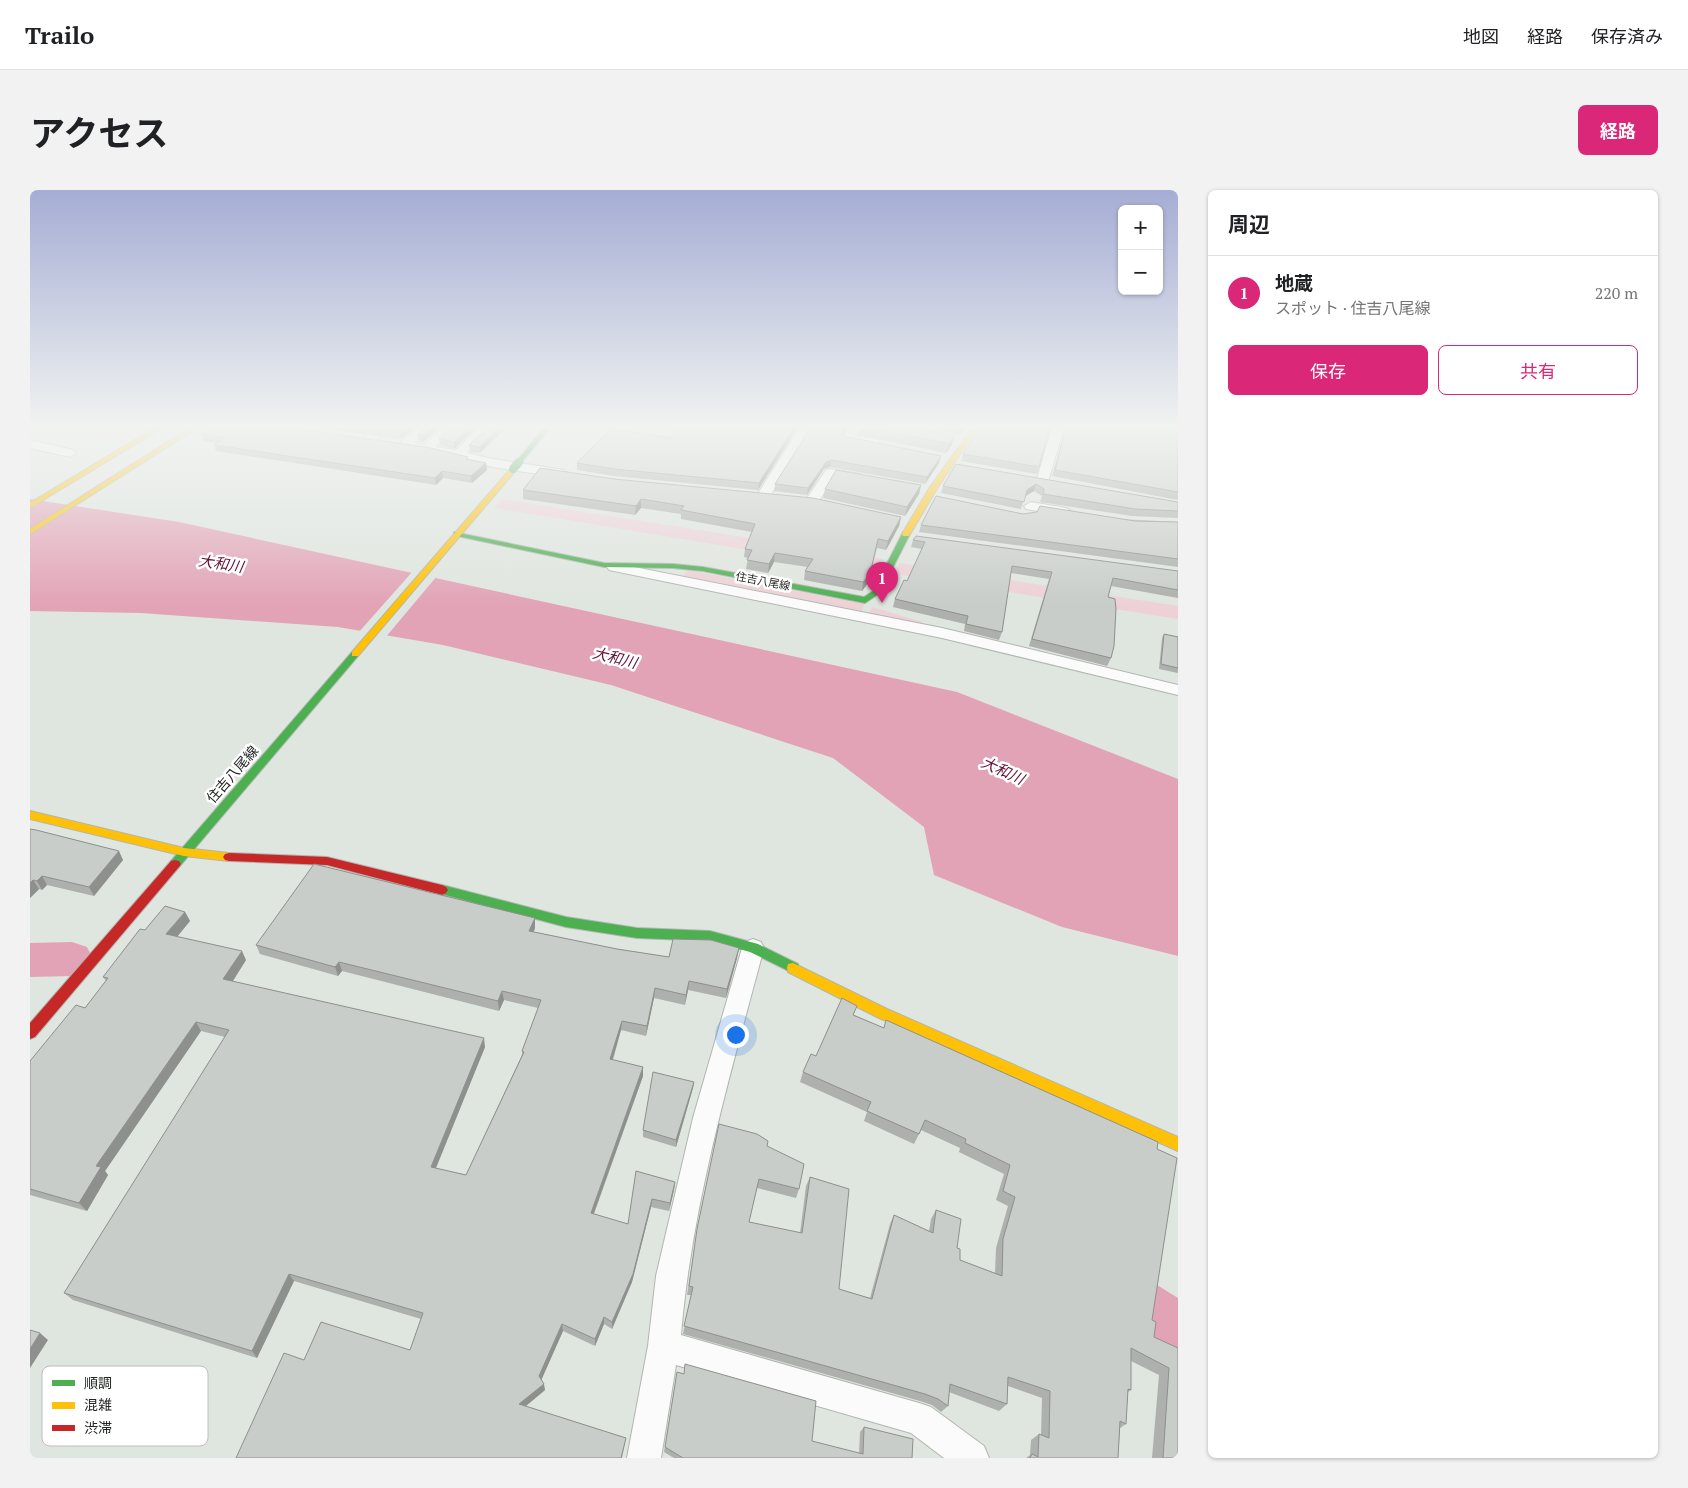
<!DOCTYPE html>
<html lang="ja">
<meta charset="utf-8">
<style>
body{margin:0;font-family:"PT Serif","Noto Sans JP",serif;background:#f2f2f2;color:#202124}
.controls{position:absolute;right:15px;top:15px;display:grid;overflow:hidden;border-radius:8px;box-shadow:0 1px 4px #0004}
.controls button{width:45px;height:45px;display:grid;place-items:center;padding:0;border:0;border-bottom:1px solid #e0e0e0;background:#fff;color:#202124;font:25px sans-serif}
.you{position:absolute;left:705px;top:844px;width:18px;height:18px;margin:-12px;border:4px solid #fff;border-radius:50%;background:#1a73e8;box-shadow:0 0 0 8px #1a73e833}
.badge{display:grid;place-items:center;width:32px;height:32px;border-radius:50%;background:#db2777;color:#fff;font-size:16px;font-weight:700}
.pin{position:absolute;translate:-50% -41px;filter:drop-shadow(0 1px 2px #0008)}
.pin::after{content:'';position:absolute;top:26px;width:18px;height:15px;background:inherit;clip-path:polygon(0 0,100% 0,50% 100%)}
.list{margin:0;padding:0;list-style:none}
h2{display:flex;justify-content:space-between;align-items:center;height:65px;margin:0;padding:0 20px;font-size:21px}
h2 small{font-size:16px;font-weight:400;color:#757577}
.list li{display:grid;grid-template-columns:32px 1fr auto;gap:15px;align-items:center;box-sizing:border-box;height:75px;padding:0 20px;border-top:1px solid #e0e0e0}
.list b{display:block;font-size:19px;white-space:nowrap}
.list p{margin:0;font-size:16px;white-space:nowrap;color:#757577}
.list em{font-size:16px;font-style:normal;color:#757577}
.actions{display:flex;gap:10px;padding:15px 20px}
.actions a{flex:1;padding:11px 0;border:1px solid #db2777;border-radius:8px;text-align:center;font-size:18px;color:#db2777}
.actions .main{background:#db2777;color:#fff}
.map{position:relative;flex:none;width:1148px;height:1268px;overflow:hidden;border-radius:8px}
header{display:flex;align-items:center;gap:30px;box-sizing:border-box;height:70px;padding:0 25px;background:#fff;border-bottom:1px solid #e0e0e0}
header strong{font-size:24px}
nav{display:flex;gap:28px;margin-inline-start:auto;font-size:18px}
.intro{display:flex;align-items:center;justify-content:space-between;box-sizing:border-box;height:120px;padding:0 30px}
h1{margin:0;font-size:35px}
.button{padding:12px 22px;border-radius:8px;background:#db2777;color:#fff;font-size:18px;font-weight:700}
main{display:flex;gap:30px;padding:0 30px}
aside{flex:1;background:#fff;border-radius:8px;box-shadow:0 1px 4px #0004}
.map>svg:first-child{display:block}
.green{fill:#edd1d7}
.water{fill:#e2a3b7}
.pier{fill:#dfe5df}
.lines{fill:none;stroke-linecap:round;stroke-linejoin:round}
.river{fill:#e2a3b7;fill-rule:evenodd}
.street-casing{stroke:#b1b6b1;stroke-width:2}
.fast-casing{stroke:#b1b6b1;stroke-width:2}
.slow-casing{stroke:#b1b6b1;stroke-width:2}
.jam-casing{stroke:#b1b6b1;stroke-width:2}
.street{fill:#fafbfa;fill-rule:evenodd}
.fast{fill:#4caf50;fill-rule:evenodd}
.slow{fill:#ffc107;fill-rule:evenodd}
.jam{fill:#c62828;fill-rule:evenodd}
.fast-bridge-casing{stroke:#b1b6b1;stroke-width:9;stroke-linecap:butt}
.fast-bridge{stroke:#4caf50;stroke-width:8}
.wall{fill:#adb0ad}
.shaded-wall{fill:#8d908d}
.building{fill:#c9cdc9;stroke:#8d908d}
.labels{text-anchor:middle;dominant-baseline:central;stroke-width:5;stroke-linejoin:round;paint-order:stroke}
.far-street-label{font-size:11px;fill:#232723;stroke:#fff}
.street-label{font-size:14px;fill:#232723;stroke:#fff}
.water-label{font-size:15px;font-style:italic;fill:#661438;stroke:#fff}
.key{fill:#fff;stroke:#bdbebd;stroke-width:1}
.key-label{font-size:14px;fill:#232723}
</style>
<header>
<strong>Trailo</strong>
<nav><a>地図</a><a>経路</a><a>保存済み</a></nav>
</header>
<div class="intro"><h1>アクセス</h1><a class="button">経路</a></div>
<main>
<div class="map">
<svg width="1148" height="1268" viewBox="0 0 1148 1268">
<rect width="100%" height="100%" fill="#dfe5df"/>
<path class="green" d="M 3,237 L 118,237 L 96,250 Z
M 472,309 L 852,369 L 847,381 L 464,318 Z
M 870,373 L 1148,416 L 1148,429 L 865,384 Z
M 658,380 L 834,414 L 832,421 L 654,386 Z
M 842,417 L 893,432 L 892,434 L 840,424 Z"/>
<path class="water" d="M 0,309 L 149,332 L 927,502 L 1148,589 L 1148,766 L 1032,737 L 904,685 L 894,637 L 803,568 L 581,495 L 413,455 L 308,437 L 111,423 L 0,421 Z"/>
<path class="pier" d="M 383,381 L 407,386 L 355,448 L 328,443 Z"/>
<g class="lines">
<path class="river" d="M 42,752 L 57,757 L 63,769 L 57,781 L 42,786 L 0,787 L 0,753 Z
M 1079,1073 L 1127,1095 L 1148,1108 L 1148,1170 C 1117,1157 1089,1136 1059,1121 L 1051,1101 L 1059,1081 Z"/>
<g class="street-casing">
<path id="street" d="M 348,237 L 361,237 L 343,253 L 335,253 L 335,247 Z
M 389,237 L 402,237 L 384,253 L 394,255 L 413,237 L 426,237 L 406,257 L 426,260 L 450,237 L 463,237 L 437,263 L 463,269 L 534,280 L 540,284 L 534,288 L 462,277 L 428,267 L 371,258 L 369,255 L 371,252 Z
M 770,237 L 782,237 L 739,308 L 729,308 L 727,305 Z
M 820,237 L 832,237 L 825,246 L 848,250 L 850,253 L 844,257 L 813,251 L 811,248 Z
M 1022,237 L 1034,237 L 1018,292 L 1012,296 L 1006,292 Z
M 0,250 L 44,260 L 46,263 L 40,267 L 0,258 Z
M 800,279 L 830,284 L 836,288 L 830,292 L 804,287 L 787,314 L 777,314 L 775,311 L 796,280 Z
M 1001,312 L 1036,318 L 1043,322 L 1036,326 L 996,319 L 994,316 Z
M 584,373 L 912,438 L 1148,495 L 1148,505 L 912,448 L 579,380 L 577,377 Z
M 723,749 L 731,752 L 734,758 C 700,885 662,1014 651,1145 L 889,1213 L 901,1217 L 954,1256 L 959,1268 L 914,1268 L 881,1243 L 646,1175 L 631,1268 L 597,1268 L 618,1156 L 626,1086 L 663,928 L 712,758 L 715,752 Z"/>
</g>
<g class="fast-casing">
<path id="fast" d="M 514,237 L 521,237 L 491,273 L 487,273 L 487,271 Z
M 424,342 L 574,373 L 643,374 L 673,377 L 834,407 L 843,401 L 873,342 L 880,344 L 850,403 L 835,413 L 673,381 L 643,378 L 574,377 L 427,346 L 424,346 Z
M 325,461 L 328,462 L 328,466 L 149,677 L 141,677 L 139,674 L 141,671 L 322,462 Z
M 412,695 L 536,727 L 607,738 L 680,741 L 728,754 L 768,774 L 769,778 L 768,782 L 763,783 L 720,762 L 680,751 L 607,748 L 536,737 L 408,703 L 406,700 L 408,697 Z"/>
</g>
<g class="slow-casing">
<path id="slow" d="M 126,237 L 134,237 L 0,318 L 0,313 Z
M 161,237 L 169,237 L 0,344 L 0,339 Z
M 943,237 L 949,237 L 908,297 L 879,346 L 873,346 L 872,344 L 900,297 Z
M 481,278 L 487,279 L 328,466 L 322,466 L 322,462 Z
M 0,621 L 154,658 L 199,663 L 203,664 L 205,667 L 203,670 L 199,671 L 154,666 L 0,629 Z
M 763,773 L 857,819 L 1148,947 L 1148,961 L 847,827 L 758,782 L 757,778 L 758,774 Z"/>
</g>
<g class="jam-casing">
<path id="jam" d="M 199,663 L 297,667 L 412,695 L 416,697 L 418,700 L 416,703 L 412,705 L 297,675 L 199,671 L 195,670 L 193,667 L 195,664 Z
M 145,670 L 149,671 L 151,674 L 149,677 L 5,847 L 0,849 L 0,833 L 141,671 Z"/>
</g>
<use href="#street" class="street"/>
<use href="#fast" class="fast"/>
<use href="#slow" class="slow"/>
<use href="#jam" class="jam"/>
<g class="fast-bridge-casing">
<path id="fast-bridge" d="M 483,279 L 489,272"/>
</g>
<use href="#fast-bridge" class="fast-bridge"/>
</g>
<path class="wall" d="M 282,237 L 386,237 L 371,249 Z
M 395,237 L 410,237 L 393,252 L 389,252 L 388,245 Z
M 447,237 L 424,259 L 410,255 L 409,248 Z
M 458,237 L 450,263 L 440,262 L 439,255 Z
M 649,237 L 768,237 L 728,300 L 584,286 L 547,280 L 547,273 L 640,248 Z
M 781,237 L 818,237 L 813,244 L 814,246 L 909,273 L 895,294 L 800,277 L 794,279 L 777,305 L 744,301 L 745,294 Z
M 830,237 L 879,237 L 924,246 L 922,255 L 916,263 L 828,245 Z
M 894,237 L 936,237 L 929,245 Z
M 1036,237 L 1130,237 L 1148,241 L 1148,310 L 1022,286 Z
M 172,244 L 439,270 L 456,273 L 457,280 L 442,293 L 413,288 L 406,295 L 186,261 L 184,255 L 186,253 L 174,251 Z
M 933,264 L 1009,277 L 1007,284 L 931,271 Z
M 926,274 L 1148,312 L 1148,328 L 1102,326 L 1010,312 L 1012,306 L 1004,301 L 995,306 L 991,319 L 911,303 L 913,296 Z
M 584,289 L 871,327 L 869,336 L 856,360 L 847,358 L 838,393 L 832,401 L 774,390 L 775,381 L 778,377 L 744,372 L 738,383 L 716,379 L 718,368 L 714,367 L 715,359 L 722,342 L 651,329 L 651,324 L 611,318 L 605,325 L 493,309 L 493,300 Z
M 891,295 L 889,304 L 875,326 L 793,308 L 795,299 Z
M 993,324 L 1148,332 L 1148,377 L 889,342 L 891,335 Z
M 883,350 L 1148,381 L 1148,408 L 1081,396 L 1078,407 L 1081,468 L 1077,476 L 999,456 L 1019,389 L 981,383 L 972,442 L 969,450 L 934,441 L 935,434 L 863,417 L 865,409 L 877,391 L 892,359 L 881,357 Z
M 1134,444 L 1148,447 L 1148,483 L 1129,479 L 1132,448 Z
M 0,639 L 93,670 L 64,706 L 17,695 L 12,700 L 9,699 L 0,708 Z
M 155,722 L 160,731 L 147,747 L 216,770 L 202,791 L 455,857 L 406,978 L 436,985 L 492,865 L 492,861 L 508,818 L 474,810 L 469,821 L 312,781 L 308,786 L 230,764 L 226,755 L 505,728 L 505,738 L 504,742 L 587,759 L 639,767 L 709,758 L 707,768 L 696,808 L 658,800 L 655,815 L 624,808 L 616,846 L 591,840 L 583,870 L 613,877 L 613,886 L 564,1024 L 598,1034 L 606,981 L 645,992 L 644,1000 L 639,1021 L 621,1017 L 602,1092 L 582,1139 L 574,1134 L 565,1156 L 533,1141 L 511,1190 L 515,1200 L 496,1216 L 596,1248 L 592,1268 L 206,1268 L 274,1170 L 380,1160 L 391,1129 L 264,1091 L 227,1168 L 43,1110 L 34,1103 L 195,847 L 171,841 L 75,981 L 78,985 L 57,1021 L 0,1005 L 0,871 L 55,818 L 76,791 L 73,787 L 115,740 Z
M 824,825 L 1127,959 L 1122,1130 L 1124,1147 L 1148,1158 L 1148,1268 L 1122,1268 L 1129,1185 L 1101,1171 L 1101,1200 L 1098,1202 L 1096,1234 L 1090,1238 L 1088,1268 L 996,1268 L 1000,1265 L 1001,1250 L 1009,1244 L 1011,1245 L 1012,1208 L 978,1196 L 977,1214 L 969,1221 L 919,1202 L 918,1216 L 911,1222 L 902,1215 L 890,1211 L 653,1144 L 661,1105 L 657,1105 L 666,1047 L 737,956 L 769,999 L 766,1008 L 727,998 L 719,1032 L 770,1043 L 776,996 L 780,987 L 809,1099 L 840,1108 L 860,1034 L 864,1025 L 899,1041 L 901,1029 L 906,1020 L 927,1058 L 930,1070 L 965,1083 L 966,1058 L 978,1016 L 966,1010 L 974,984 L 929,962 L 930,958 L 891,940 L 884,954 L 834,931 L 837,922 L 770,892 L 773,882 Z
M 664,892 L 663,898 L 646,957 L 613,947 L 613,940 Z
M 647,1182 L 782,1251 L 829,1264 L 830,1242 L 834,1237 L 882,1268 L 644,1268 L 634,1262 Z"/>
<path class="shaded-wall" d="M 377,237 L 386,237 L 371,249 L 370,242 Z
M 402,237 L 410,237 L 393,252 L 392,245 Z
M 440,237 L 447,237 L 424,259 L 424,252 Z
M 470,237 L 477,237 L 450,263 L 449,257 Z
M 764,237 L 768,237 L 728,300 L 729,293 Z
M 813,237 L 818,237 L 810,247 L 811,240 Z
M 932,237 L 936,237 L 929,245 L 931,238 Z
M 924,246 L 922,255 L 916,263 L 919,254 Z
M 911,266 L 909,273 L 895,294 L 897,287 Z
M 801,270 L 800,277 L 794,279 L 777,305 L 778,298 L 796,272 Z
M 456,273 L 457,280 L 442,293 L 441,286 Z
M 412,281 L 413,288 L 406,295 L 405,288 Z
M 1006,294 L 1004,301 L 994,307 L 997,300 Z
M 891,295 L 889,304 L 875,326 L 877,317 Z
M 611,309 L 611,318 L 605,325 L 606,316 Z
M 871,327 L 869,336 L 856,360 L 858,351 Z
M 848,349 L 838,393 L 832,401 L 833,392 Z
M 745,363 L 744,372 L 738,383 L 739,374 Z
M 89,661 L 93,670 L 64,706 L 59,697 Z
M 12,686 L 17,695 L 12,700 L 7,691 Z
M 3,690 L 9,699 L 0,708 L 0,693 Z
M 155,722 L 160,731 L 141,754 L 136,744 Z
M 505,728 L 505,738 L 499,750 L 499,741 Z
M 709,758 L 707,768 L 696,808 L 697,799 Z
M 212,761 L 216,770 L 198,799 L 193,789 Z
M 309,772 L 312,781 L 308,786 L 305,777 Z
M 659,791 L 658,800 L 655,815 L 656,805 Z
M 625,798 L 624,808 L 616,846 L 617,836 Z
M 472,801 L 474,810 L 469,821 L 468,811 Z
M 592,831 L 591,840 L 580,878 L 580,869 Z
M 166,832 L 171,841 L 75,981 L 78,985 L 57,1021 L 49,1013 L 66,976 Z
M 454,848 L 455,857 L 403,985 L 401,977 Z
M 613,877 L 613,886 L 561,1031 L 561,1023 Z
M 664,892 L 663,898 L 646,957 L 646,950 Z
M 645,992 L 644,1000 L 639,1021 L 640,1013 Z
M 622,1009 L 621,1017 L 602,1092 L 582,1139 L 582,1132 Z
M 259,1084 L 264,1091 L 227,1168 L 222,1161 Z
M 574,1127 L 574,1134 L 565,1156 L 565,1149 Z
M 532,1134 L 533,1141 L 510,1193 L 509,1186 Z
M 10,1143 L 18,1150 L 0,1178 L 0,1159 Z
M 514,1194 L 515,1200 L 491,1220 L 489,1214 Z"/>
<path class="building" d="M 183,237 L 251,237 L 396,257 L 438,267 L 436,269 L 456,273 L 441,286 L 412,281 L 405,288 L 184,255 L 194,248 L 172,244 Z
M 330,237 L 377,237 L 370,242 Z
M 395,237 L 402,237 L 392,245 L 388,245 Z
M 421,237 L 440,237 L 424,252 L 409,248 Z
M 458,237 L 470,237 L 449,257 L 439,255 Z
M 649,237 L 764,237 L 729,293 L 584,279 L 547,273 L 581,239 L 640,248 Z
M 781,237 L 813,237 L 811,240 L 814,246 L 911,266 L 897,287 L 801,270 L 796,272 L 778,298 L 745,294 Z
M 838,237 L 879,237 L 892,239 L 924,246 L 919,254 Z
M 953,237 L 1020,237 L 1009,277 L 933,264 Z
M 1036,237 L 1130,237 L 1148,241 L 1148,302 L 1025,280 Z
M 926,274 L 1148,312 L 1148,321 L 1105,319 L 1013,304 L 1014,299 L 1006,294 L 997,300 L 994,312 L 913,296 Z
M 510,278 L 584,289 L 783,308 L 871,327 L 858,351 L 848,349 L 840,384 L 833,392 L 775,381 L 783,369 L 745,363 L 739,374 L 717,370 L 722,360 L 715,359 L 725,334 L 651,320 L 654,316 L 611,309 L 606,316 L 493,300 Z
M 806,280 L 891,295 L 877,317 L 795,299 Z
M 906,306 L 993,324 L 1007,322 L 1010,316 L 1105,331 L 1148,332 L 1148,369 L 891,335 Z
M 886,346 L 1148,381 L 1148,400 L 1083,388 L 1078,407 L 1085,409 L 1086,419 L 1084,456 L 1081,468 L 1002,449 L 1022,382 L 982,376 L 972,442 L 936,434 L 938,426 L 865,409 L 874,390 L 877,391 L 895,352 L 883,350 Z
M 1134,444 L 1148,447 L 1148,478 L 1131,474 Z
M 0,639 L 6,640 L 89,661 L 59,697 L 12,686 L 7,691 L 3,690 L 0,693 Z
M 284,674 L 505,728 L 499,741 L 587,759 L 639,767 L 643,749 L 681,750 L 709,758 L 697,799 L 659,791 L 656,805 L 625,798 L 617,836 L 592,831 L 580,869 L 613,877 L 561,1023 L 598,1034 L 606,981 L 645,992 L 640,1013 L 622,1009 L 603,1084 L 582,1132 L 574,1127 L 565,1149 L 532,1134 L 509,1186 L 514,1194 L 489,1214 L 596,1248 L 591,1268 L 206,1268 L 254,1163 L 274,1170 L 291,1132 L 380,1160 L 393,1123 L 259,1084 L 222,1161 L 34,1103 L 199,840 L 166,832 L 66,976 L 71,977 L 49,1013 L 0,999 L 0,871 L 46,815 L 55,818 L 78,788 L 73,787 L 110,739 L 115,740 L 135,716 L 155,722 L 136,744 L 212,761 L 193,789 L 454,848 L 401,977 L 436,985 L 494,862 L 492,861 L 511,810 L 472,801 L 468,811 L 309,772 L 305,777 L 226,755 Z
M 812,808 L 827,816 L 823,825 L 854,838 L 856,830 L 1128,952 L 1127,959 L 1147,968 L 1122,1130 L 1126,1132 L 1124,1147 L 1148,1158 L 1148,1268 L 1133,1268 L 1139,1178 L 1101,1158 L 1101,1200 L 1098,1199 L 1096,1234 L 1090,1231 L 1088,1268 L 1000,1268 L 1002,1264 L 1008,1267 L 1009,1244 L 1019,1248 L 1020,1201 L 978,1187 L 977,1214 L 920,1194 L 918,1216 L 908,1209 L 895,1204 L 654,1136 L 663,1097 L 659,1096 L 667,1039 L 689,934 L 727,944 L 738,951 L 737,956 L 774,974 L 769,999 L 729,989 L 719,1032 L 772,1043 L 780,987 L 819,999 L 809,1099 L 842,1109 L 864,1025 L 903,1043 L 906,1020 L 931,1029 L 927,1058 L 930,1059 L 930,1070 L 972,1086 L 973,1049 L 985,1007 L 973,1001 L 980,975 L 935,953 L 936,949 L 895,930 L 889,944 L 837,921 L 841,912 L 773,882 L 781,864 L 786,866 Z
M 623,882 L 664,892 L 646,950 L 613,940 Z
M 0,1140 L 10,1143 L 0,1159 Z
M 655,1174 L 786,1211 L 782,1251 L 833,1264 L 834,1237 L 883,1249 L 882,1268 L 653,1268 L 635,1257 L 647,1182 L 654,1184 Z"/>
<linearGradient id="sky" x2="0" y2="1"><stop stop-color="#a5add4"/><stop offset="0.57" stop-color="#f1f3f1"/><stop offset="1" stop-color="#f1f3f1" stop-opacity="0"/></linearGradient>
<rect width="1148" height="415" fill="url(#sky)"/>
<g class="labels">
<g class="far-street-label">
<text transform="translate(733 391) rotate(11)">住吉八尾線</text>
</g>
<g class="street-label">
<text transform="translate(202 584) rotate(-49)">住吉八尾線</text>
</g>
<g class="water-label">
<text transform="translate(191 373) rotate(9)">大和川</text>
<text transform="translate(585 467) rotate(14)">大和川</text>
<text transform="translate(973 580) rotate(25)">大和川</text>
</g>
</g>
<rect x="12" y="1176" width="166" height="80" rx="8" class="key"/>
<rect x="22" y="1190" width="23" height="6" fill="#4caf50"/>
<rect x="22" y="1212" width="23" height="7" fill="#ffc107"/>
<rect x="22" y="1235" width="23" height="6" fill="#c62828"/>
<g class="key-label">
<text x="54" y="1198">順調</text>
<text x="54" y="1220">混雑</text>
<text x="54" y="1243">渋滞</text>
</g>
</svg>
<div class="controls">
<button>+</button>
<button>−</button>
</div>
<div class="you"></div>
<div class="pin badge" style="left:852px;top:413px">1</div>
</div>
<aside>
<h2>周辺<small></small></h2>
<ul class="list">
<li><span class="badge">1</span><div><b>地蔵</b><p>スポット · 住吉八尾線</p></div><em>220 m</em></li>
</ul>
<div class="actions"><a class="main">保存</a><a>共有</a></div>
</aside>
</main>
